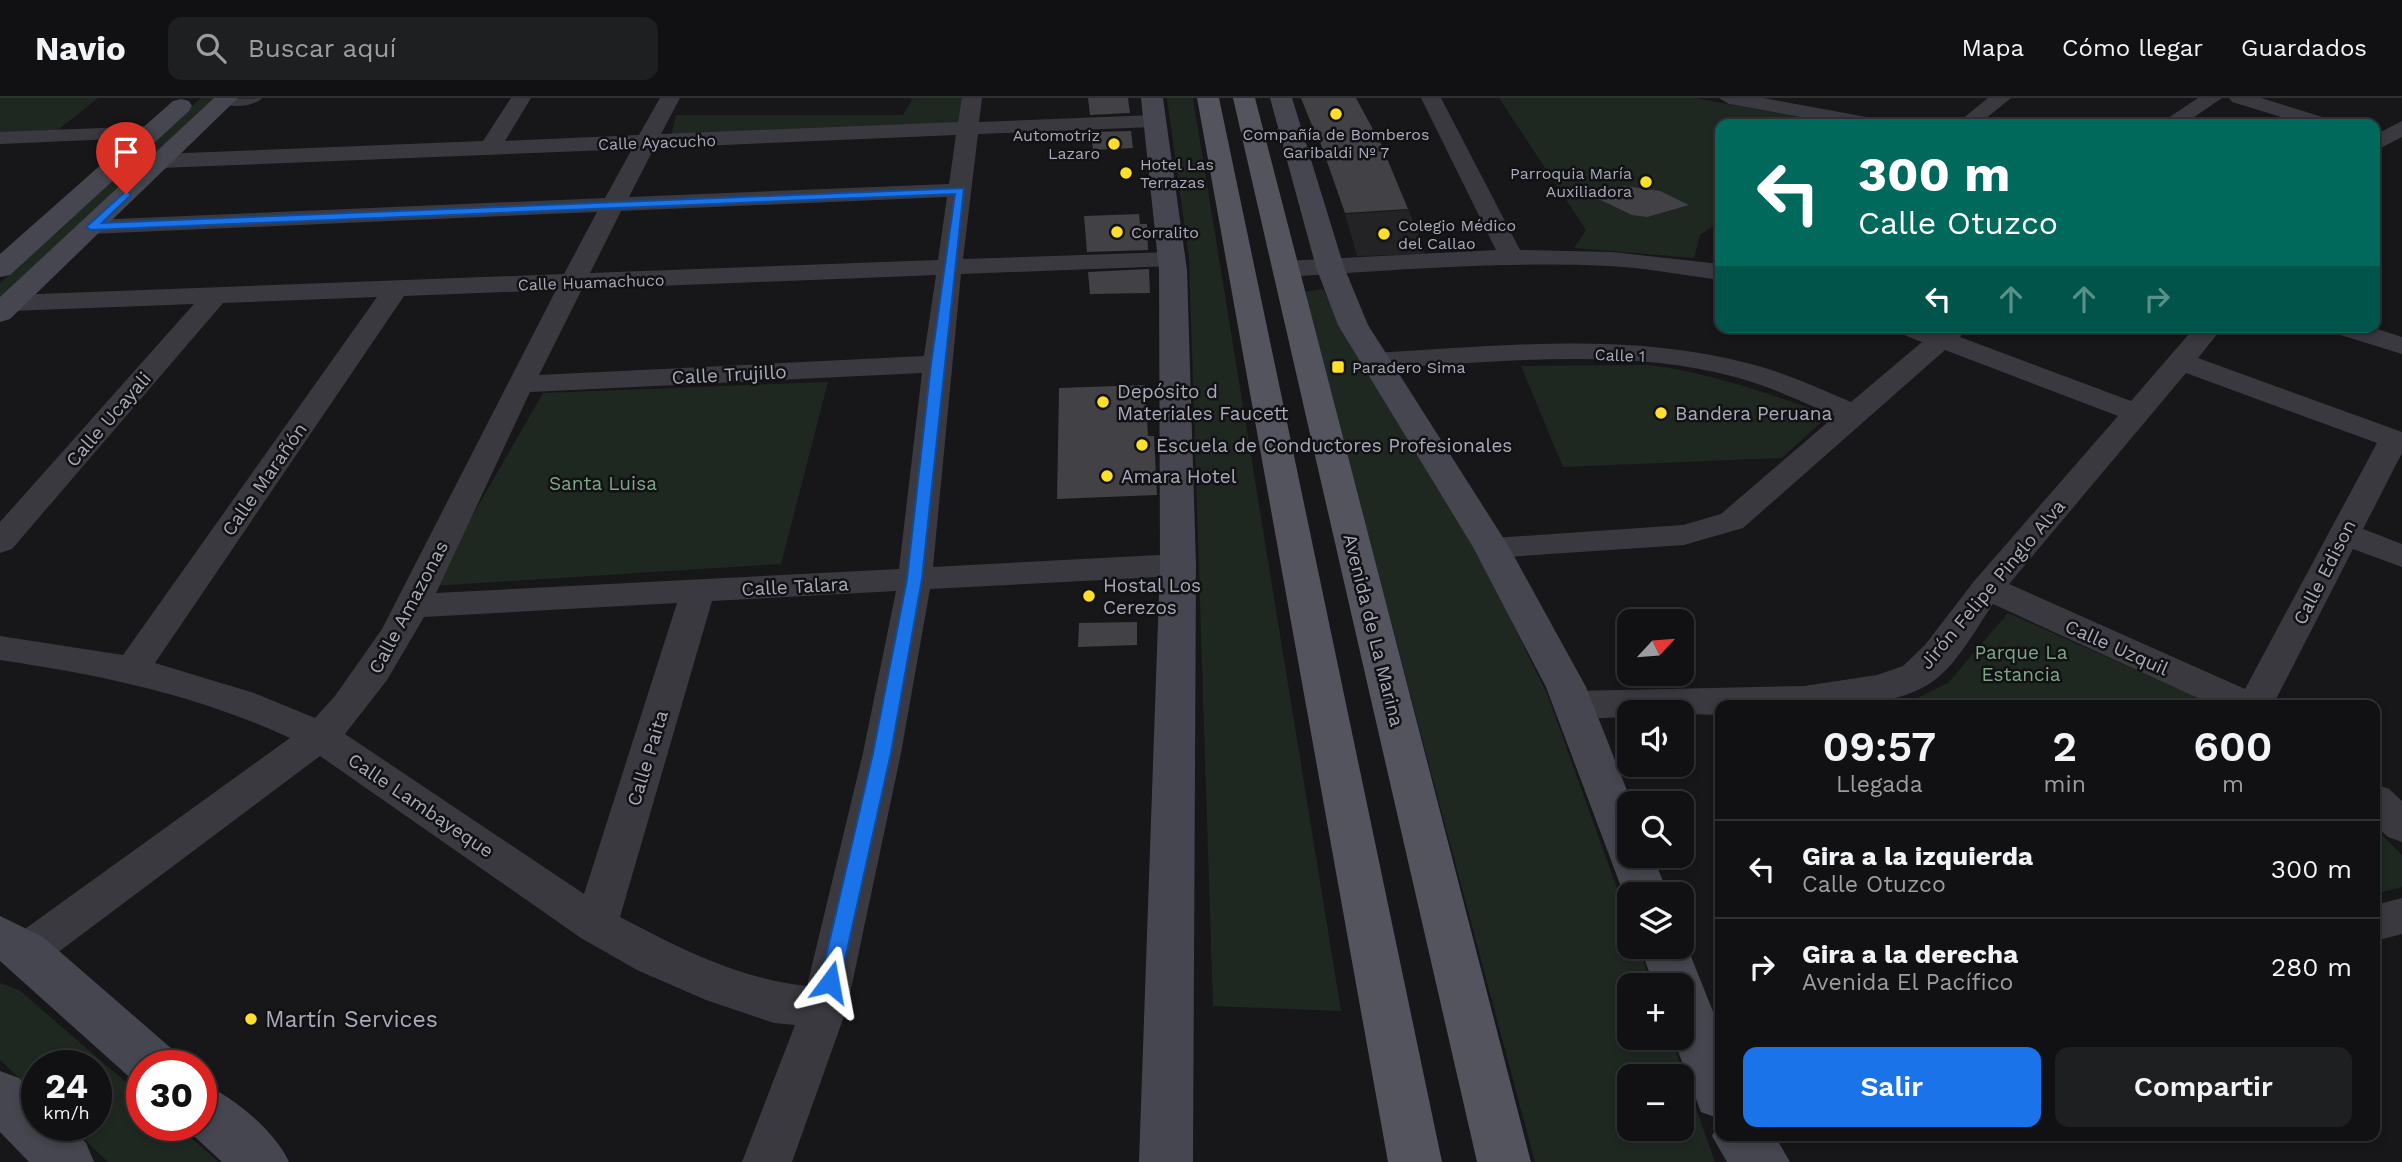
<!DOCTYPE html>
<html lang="es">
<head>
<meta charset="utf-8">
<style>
  :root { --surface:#111113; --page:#1e1f21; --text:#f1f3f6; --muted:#9c9da0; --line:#303133; --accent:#1a73e8 }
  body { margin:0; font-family:"Work Sans",sans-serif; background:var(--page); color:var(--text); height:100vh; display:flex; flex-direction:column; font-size:26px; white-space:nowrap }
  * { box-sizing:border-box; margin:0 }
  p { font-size:23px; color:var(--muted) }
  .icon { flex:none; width:38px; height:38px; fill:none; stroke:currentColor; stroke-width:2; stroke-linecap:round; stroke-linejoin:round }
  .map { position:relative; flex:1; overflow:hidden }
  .drawer { position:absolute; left:1715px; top:602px; width:665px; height:441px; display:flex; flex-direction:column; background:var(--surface); border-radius:14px; box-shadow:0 4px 10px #0003,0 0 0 2px var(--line) }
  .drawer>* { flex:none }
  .hud { position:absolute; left:1715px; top:21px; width:665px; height:214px; border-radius:14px; box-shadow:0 4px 10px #0003,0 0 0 2px var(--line); background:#00695c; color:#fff; overflow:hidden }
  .needle { width:46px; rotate:64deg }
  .fabs { position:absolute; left:1617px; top:511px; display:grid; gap:14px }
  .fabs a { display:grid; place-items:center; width:77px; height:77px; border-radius:14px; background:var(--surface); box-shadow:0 4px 10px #0003,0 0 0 2px var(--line); font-size:35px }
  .speed { position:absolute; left:21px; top:952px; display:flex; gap:14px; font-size:35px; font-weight:700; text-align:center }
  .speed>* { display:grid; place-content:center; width:91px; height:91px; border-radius:50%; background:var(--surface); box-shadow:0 4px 10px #0003,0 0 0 2px var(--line); line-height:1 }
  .speed small { font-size:18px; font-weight:400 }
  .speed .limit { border:10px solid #d22; background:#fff; color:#111 }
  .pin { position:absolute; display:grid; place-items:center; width:60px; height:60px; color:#fff; margin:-72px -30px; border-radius:50% 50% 50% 0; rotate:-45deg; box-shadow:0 0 7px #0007 }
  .pin .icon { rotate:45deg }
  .me { position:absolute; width:77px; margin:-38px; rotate:13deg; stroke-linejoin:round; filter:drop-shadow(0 0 5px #0008) }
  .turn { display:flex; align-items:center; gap:24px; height:147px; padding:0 28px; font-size:32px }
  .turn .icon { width:91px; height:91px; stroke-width:2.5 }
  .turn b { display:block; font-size:49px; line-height:60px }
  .lanes { display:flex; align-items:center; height:66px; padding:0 28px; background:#0003; justify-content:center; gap:35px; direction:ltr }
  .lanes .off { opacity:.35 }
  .eta { display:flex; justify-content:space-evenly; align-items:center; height:119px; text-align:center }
  .eta b { font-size:42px; font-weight:600; line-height:49px }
  .action { display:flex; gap:14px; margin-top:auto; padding:14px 28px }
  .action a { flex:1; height:80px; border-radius:14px; background:var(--accent); color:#fff; font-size:28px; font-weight:600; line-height:80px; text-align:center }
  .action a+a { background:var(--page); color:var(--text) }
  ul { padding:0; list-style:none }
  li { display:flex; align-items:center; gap:21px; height:98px; padding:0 28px; border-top:2px solid var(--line) }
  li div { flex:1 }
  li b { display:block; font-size:26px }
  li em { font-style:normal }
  header { display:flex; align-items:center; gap:42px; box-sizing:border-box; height:98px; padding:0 35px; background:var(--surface); border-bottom:2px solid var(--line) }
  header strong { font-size:33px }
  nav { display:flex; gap:38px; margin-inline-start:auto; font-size:24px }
  .search { width:490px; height:63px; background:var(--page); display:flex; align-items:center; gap:18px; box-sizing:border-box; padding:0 24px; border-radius:14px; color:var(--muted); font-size:26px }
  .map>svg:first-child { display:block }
  .built { fill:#232326 }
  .green { fill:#1e2821; fill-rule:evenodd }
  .building { fill:#414146 }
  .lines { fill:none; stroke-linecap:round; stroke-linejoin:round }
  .street { fill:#3a3940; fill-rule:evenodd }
  .secondary { fill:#45464f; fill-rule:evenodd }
  .primary { fill:#53545e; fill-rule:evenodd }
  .route { fill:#1a73e8; stroke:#114b97; stroke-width:2 }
  .poi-dot { fill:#fedf2a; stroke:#121214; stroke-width:2.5 }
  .labels { text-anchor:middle; stroke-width:5; stroke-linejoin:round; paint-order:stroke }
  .far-poi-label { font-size:16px; fill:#a8aaba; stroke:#121214; text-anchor:start }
  .far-street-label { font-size:16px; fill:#a8aaba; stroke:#121214 }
  .street-label { font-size:19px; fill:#a8aaba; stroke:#121214 }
  .poi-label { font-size:19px; fill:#a8aaba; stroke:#121214; text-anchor:start }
  .park-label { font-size:19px; fill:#7ea688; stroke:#121214 }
  .near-poi-label { font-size:23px; fill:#a8aaba; stroke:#121214; text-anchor:start }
</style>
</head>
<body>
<header>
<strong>Navio</strong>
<div class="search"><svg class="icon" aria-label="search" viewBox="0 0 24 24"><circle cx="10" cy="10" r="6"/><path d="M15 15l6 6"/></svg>Buscar aquí</div>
<nav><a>Mapa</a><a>Cómo llegar</a><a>Guardados</a></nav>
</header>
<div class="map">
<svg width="2402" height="1064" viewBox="0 0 2402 1064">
  <rect width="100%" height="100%" fill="#171719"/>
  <path class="built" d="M1409,112L1425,156L1357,158L1345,116Z"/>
  <path class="green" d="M0,0H98L58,32L0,35Z
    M201,0H223L0,211V185Z
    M913,0H965L957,26L671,38L676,17H903Z
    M1167,0H1193L1341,913L1213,908L1189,160Z
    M1499,0H1695L1836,26H1720V123L1700,137L1694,160L1574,150L1586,132Z
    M1323,191L1477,452L1548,598L1629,824V849H1638L1652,887H1629V940H1671L1715,1064H1535L1303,194ZM1629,978H1682V1031H1629Z
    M1649,267C1712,275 1769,296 1829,317L1782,360L1563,369L1521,268Z
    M828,284L781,466L432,488L543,295Z
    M2008,515L2214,607H1903L1948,585Z
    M2375,730L2402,757V789L2375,796Z
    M0,885L19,892L142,998V1027H176L219,1064H108L69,1027H96V968H37V997L0,962Z"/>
  <path class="building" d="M1088,0H1128L1130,15L1090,17Z
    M1301,0H1356L1381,46L1408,111L1345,115L1317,35H1315Z
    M1131,33L1133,50L1093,52L1091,34Z
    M1625,88L1660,93L1689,107L1647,119L1632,117L1586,95Z
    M1139,116L1140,126H1147L1148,152L1087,154L1084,118Z
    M1149,171L1150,195L1090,196L1088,174Z
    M1145,287L1148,338H1154L1157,397L1057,401L1059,290Z
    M1137,524V547L1078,549L1079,525Z"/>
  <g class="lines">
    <path class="street" d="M262,0C253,10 225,11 216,1Z
      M511,0H531L505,43L639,37L660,0H680L661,36L958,24L962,0H982L979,24L1154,17L1165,23L1154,29L978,36L963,161L1171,154L1180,156L1183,161L1180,166L1171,168L961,176L933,469L1178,456L1190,459L1195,467L1190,475L1178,478L930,491L901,655L847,910L792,1064H742L795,927L774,925L706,902L637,872L581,840L320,658L41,867L26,873L11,867L4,854L11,841L290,640C197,597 101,577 0,562V538L123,557L377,199L223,205L12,451L0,455V424L194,206L11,213L2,211L0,202L11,197L564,176L597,114L91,136L83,134L79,129L83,124L91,122L605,100L632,51L160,70L149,63L160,56L483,43ZM956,37L949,86L629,99L654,50ZM947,99L938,162L590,175L621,113ZM936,177L924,258L539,277L582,191ZM556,192L382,531L335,598L315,620L254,595L155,565L404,198ZM922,275L899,471L436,495L530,294ZM896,493L863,655L807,888C739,881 679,850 620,819L712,503ZM677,505L584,796L345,636L387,582L424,519Z
      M1421,0H1441L1520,152L1612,154L1720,166V182C1683,177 1647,170 1609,168C1501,163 1393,172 1285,179L1276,176L1272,171L1276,166L1285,163L1496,152Z
      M1719,0H1763L1872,20L1883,26H1839L1729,6Z
      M1988,0H2011L1979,26H1956Z
      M2198,0H2222L2184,26H2159Z
      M2229,0H2261L2332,22L2336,26H2304L2232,4Z
      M2402,23V39L2375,53V37Z
      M152,28L163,34L160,39L0,46V34Z
      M1895,229H1968L1960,239L2131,303L2195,229H2223L2198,260L2402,334V355L2363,431L2402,446V469L2353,451L2273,607H2213L1993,506C1975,532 1956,569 1929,586C1875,619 1781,607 1720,607V617L1629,614V619L1575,621L1562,617L1556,607L1562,597L1575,593L1804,588L1877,577L1903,568L1925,547L1975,482L2118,318L1945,252L1743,430L1684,447L1491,460L1479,457L1475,449L1479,441L1683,427L1721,416L1835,318C1802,304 1770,288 1735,279C1623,248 1489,265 1373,271L1363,269L1359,263L1363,257L1373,255C1498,248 1629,233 1751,266C1786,275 1818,290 1851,304L1922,244L1899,235ZM2186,275L2377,345L2245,591L2009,486Z
      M2330,229H2371L2402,239V256L2334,235Z
      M2375,686L2389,691L2402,703V744L2388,739L2375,727Z
      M2402,800V836L2375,843V807Z"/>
    <path class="secondary" d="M214,0H238L10,221L0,224V199Z
      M1141,0H1163L1187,172L1196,467L1193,1064H1139L1160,467L1159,172Z
      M1270,0H1292L1344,169L1368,227L1509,449L1586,589L1632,705H1629V758H1653L1668,796H1629V810L1546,589L1473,449L1338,227L1316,169Z
      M181,1L189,3L192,8L189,13L10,177L0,179V156L173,3Z
      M0,818L43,839L172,951L180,968H142V987L136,985L0,863Z
      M1682,836L1720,931V1038H1775L1790,1064H1727L1712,1038L1720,1021L1701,1014L1673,940H1682V887H1654L1640,849H1682Z
      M0,973L19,980L37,998V1027H68L86,1045L94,1064H29L0,1034Z
      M201,985C232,997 276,1034 289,1064H222L182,1027H201Z"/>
    <path class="primary" d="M1197,0H1219L1442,1064H1388Z
      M1233,0H1255L1531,1064H1477Z"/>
  </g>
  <path class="route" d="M964,90L922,481L891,655L840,884L837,891L830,893L823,891L820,884L873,655L907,481L931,266L955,96L91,132L86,129L126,93L131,96L130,98L102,125Z"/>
  <g class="poi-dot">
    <circle cx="1336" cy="16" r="7"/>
    <circle cx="1114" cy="46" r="7"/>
    <circle cx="1126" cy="75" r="7"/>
    <circle cx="1646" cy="84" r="7"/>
    <circle cx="1117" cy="134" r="7"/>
    <circle cx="1384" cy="136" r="7"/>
    <rect x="1331" y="262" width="14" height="14" rx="3.5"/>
    <circle cx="1103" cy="304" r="7"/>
    <circle cx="1661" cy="315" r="7"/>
    <circle cx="1142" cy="347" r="7"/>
    <circle cx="1107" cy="378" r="7"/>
    <circle cx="1089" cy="498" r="7"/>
    <circle cx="251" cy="921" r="7"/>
  </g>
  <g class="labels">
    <g class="far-poi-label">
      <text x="1336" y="42" text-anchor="middle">Compañía de Bomberos<tspan x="1336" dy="18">Garibaldi Nº 7</tspan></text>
      <text x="1100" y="43" text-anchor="end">Automotriz<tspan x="1100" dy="18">Lazaro</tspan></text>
      <text x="1140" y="72">Hotel Las<tspan x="1140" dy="18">Terrazas</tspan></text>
      <text x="1632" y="81" text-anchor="end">Parroquia María<tspan x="1632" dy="18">Auxiliadora</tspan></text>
      <text x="1398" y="133">Colegio Médico<tspan x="1398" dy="18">del Callao</tspan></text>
      <text x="1131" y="140">Corralito</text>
      <text x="1352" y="275">Paradero Sima</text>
    </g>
    <g class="far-street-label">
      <text transform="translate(657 44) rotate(-2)" y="6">Calle Ayacucho</text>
      <text transform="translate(591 184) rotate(-2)" y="6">Calle Huamachuco</text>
      <text transform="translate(1620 257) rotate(2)" y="6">Calle 1</text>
    </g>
    <g class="street-label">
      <text transform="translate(729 276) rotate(-3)" y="7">Calle Trujillo</text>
      <text transform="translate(108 321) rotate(-49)" y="7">Calle Ucayali</text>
      <text transform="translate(264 381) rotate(-55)" y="7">Calle Marañón</text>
      <text transform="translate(2324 474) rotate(-63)" y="7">Calle Edison</text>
      <text transform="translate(1992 486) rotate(-50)" y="7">Jirón Felipe Pinglo Alva</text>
      <text transform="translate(795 488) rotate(-3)" y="7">Calle Talara</text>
      <text transform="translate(408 509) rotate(-62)" y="7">Calle Amazonas</text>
      <text transform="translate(1374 532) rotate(76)" y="7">Avenida de La Marina</text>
      <text transform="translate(2117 549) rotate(24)" y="7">Calle Uzquil</text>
      <text transform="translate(647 660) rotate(-73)" y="7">Calle Paita</text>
      <text transform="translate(421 707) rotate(34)" y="7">Calle Lambayeque</text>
    </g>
    <g class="poi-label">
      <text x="1117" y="300">Depósito d<tspan x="1117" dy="22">Materiales Faucett</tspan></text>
      <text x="1675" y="322">Bandera Peruana</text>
      <text x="1156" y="354">Escuela de Conductores Profesionales</text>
      <text x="1121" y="385">Amara Hotel</text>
      <text x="1103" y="494">Hostal Los<tspan x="1103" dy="22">Cerezos</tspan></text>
    </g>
    <g class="park-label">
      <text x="603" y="392">Santa Luisa</text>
      <text x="2021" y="561">Parque La<tspan x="2021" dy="22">Estancia</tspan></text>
    </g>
    <g class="near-poi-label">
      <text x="265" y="929">Martín Services</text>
    </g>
  </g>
</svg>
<div class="fabs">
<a><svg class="needle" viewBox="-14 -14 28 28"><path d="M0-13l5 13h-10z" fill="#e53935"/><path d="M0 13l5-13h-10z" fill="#9c9da0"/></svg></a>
<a><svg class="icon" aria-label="sound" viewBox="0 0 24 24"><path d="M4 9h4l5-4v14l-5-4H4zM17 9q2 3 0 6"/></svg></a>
<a><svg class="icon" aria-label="search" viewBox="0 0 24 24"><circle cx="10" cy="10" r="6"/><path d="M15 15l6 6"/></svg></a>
<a><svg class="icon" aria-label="layers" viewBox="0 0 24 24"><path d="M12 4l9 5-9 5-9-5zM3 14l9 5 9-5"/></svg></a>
<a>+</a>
<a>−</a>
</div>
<div class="speed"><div>24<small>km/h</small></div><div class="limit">30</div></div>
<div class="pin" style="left:126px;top:96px;background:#d93025"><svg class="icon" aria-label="arrive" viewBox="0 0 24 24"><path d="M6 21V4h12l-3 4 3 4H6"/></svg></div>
<svg class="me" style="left:830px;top:884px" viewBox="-20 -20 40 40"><path d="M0-17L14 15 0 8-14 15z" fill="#1a73e8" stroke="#fff" stroke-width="4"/></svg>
<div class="hud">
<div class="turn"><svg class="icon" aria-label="left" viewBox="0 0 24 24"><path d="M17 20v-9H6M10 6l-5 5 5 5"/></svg><div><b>300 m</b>Calle Otuzco</div></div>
<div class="lanes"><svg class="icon" aria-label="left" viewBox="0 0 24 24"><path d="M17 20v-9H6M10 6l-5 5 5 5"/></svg><svg class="icon off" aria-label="ahead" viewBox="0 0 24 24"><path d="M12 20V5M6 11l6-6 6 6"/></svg><svg class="icon off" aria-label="ahead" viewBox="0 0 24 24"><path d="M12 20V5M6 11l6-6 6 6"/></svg><svg class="icon off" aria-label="right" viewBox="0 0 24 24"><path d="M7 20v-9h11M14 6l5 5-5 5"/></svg></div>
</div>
<section class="drawer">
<div class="eta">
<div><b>09:57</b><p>Llegada</p></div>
<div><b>2</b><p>min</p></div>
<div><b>600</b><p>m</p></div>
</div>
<ul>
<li><svg class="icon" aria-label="left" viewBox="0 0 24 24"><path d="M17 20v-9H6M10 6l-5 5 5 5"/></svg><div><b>Gira a la izquierda</b><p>Calle Otuzco</p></div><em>300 m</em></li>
<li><svg class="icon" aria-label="right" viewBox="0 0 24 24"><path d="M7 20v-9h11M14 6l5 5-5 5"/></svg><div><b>Gira a la derecha</b><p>Avenida El Pacífico</p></div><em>280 m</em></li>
</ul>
<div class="action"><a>Salir</a><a>Compartir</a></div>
</section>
</div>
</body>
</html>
